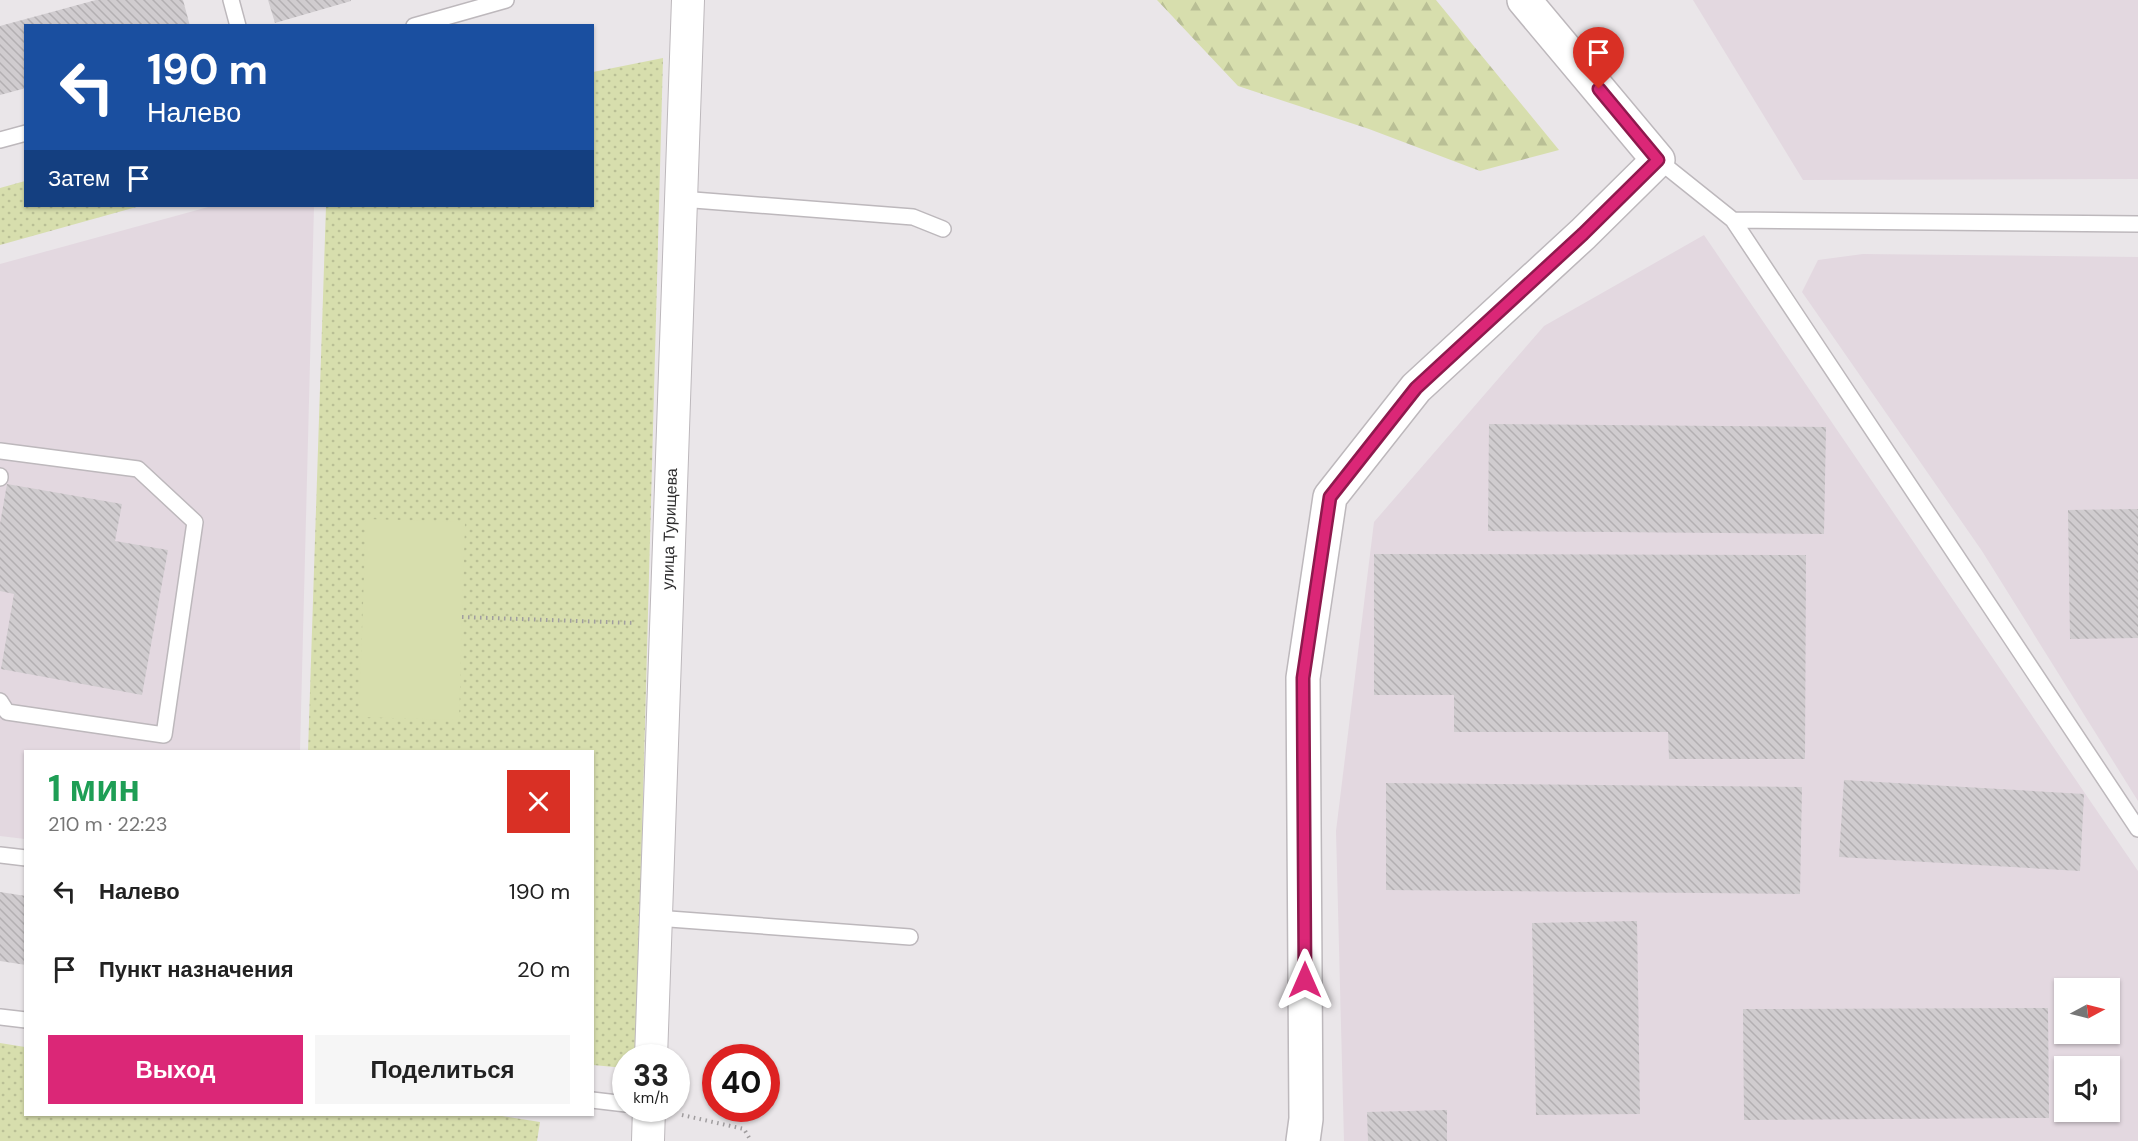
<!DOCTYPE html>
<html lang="ru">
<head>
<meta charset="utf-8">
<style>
  :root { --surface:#fff; --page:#f6f6f6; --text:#222; --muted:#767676; --accent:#db2777 }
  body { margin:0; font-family:"DM Sans",sans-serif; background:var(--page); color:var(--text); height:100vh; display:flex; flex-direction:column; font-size:22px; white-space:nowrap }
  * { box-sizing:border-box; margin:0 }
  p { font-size:20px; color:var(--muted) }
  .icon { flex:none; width:33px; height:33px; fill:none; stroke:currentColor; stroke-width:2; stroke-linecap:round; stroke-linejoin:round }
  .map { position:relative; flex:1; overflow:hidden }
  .details { position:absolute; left:24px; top:750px; width:570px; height:366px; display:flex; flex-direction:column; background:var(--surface); border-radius:0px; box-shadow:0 2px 4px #0004 }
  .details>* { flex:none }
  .guide { position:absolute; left:24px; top:24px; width:570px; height:183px; border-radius:0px; box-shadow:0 2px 4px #0004; background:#1a4fa0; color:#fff; overflow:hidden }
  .needle { width:39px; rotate:83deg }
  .tools { position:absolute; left:2054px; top:978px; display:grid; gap:12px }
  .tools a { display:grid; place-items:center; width:66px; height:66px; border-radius:0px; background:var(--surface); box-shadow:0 2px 4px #0004; font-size:30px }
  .speed { position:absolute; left:612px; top:1044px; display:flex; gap:12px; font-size:30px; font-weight:700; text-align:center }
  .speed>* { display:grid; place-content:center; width:78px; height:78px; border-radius:50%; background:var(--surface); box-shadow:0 2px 4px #0004; line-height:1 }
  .speed small { font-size:15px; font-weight:400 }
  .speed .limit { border:9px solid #d22; background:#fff; color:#111 }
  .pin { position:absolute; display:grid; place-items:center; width:51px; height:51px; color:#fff; margin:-62px -26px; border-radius:50% 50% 50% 0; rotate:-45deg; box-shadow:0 0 6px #0007 }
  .pin .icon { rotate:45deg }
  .me { position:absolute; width:66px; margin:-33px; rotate:0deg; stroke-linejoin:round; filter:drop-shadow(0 0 4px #0008) }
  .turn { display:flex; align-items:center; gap:21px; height:126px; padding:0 24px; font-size:27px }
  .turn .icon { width:78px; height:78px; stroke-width:2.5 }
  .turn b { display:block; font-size:42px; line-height:51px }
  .then { display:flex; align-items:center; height:57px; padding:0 24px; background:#0003; gap:12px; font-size:22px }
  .round { display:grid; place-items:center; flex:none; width:63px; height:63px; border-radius:0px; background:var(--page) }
  .overview { display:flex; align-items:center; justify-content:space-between; height:102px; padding:0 24px }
  h1 { font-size:36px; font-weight:700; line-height:45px; color:#1e9e55 }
  .cta { display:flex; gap:12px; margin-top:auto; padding:12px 24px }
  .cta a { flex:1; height:69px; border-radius:0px; background:var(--accent); color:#fff; font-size:24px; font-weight:700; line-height:69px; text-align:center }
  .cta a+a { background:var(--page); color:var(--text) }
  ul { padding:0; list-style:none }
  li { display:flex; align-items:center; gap:18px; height:78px; padding:0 24px }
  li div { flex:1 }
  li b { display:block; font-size:22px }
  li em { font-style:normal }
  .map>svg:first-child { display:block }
  .built { fill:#e3d8e0; fill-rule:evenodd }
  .grass { fill:url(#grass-dots) }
  .forest { fill:url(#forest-firs) }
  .park { fill:#d7dead }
  .building { fill:url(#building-back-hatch) }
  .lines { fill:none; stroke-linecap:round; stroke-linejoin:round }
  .service-casing { stroke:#bdb8bc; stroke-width:18 }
  .minor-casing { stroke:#bdb8bc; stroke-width:34 }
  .tertiary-casing { stroke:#bdb8bc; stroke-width:36 }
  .path { stroke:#a09d9f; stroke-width:4; stroke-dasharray:1.5 4.5; stroke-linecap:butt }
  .service { stroke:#fff; stroke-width:15 }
  .minor { stroke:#fff; stroke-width:32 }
  .tertiary { stroke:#fff; stroke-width:33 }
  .route-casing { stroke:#8e194d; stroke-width:15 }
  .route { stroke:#db2777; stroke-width:10 }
  .labels { text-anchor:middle; stroke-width:6; stroke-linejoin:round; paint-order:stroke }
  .street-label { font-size:16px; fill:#2d2c2d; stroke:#fff }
</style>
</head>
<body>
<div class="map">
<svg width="2138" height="1141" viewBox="0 0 2138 1141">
  <defs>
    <pattern id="grass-dots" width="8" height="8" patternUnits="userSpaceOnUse" patternTransform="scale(1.5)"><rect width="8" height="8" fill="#d7dead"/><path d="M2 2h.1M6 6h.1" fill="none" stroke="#b9bf95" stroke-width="1.8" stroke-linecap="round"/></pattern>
    <pattern id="forest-firs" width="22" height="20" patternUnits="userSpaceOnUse" patternTransform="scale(1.5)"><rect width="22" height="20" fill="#d7dead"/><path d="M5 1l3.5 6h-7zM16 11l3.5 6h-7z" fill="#b9bf95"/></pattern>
    <pattern id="building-back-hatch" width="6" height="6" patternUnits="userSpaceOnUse" patternTransform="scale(1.5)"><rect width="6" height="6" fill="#d0cccf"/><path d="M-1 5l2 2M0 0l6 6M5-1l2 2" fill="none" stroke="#b3afb2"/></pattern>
  </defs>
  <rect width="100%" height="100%" fill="#eae6e9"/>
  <path class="built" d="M1693,0H2138V179L1803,180Z
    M212,206H314L300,751L26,752L25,839L0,836V264Z
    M1704,235L2138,871V1141H1344L1336,831L1374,522L1544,326ZM2064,988H2109V1034H2064ZM2064,1066H2109V1112H2064Z
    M1863,254L2138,257V801L1982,551L1802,292L1818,260Z"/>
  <path class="grass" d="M663,58L636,1057L626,1058L625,1068L593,1065L592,752H308L326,206H592L593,72Z
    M25,181L26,206H140L0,245V188Z
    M0,1043L25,1047L26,1114H489L540,1122L537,1141H0Z"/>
  <path class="forest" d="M1157,0H1436L1559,150L1480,171L1369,129L1238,86Z"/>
  <path class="park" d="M366,519L465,522L459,720L359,717Z"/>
  <path class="building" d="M96,0H183L190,26H26V88L0,95V26Z
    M268,0H351V1L275,23Z
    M1489,424L1826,427L1824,534L1488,531Z
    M7,484L122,504L115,541L168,550L142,695L1,669L14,594L0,591V524Z
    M2138,509V638L2070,639L2068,510Z
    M1374,554L1806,555L1805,759H1669L1668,732H1454V695H1374Z
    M1844,780L2084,794L2080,871L1839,857Z
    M1386,783L1802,787L1800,894L1386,890Z
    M0,892L26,896V965L0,961Z
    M1637,921L1640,1114L1536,1115L1532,923Z
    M2048,1008L2049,1118L1744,1120L1743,1009Z
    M1447,1110V1141H1368L1367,1112Z"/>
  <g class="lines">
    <g class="service-casing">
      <path id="service" d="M231,0L238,26
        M414,26L506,0
        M0,140L26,133
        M1658,160L1733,220L2138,829
        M681,199L913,217L943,229
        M1733,220L2138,224
        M0,451L138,469L195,522L164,735L7,712L0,701
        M0,476V478
        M0,855L26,858
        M656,918L910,937
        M0,1017L26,1020
        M592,1100L626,1104"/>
    </g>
    <g class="minor-casing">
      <path id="minor" d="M651,1058L688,0
        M648,1141L649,1108"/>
    </g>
    <g class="tertiary-casing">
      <path id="tertiary" d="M1303,1141L1306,1119L1303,678L1330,497L1416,388L1583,234L1658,160L1524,0"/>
    </g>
    <path class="path" d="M462,617L635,623
      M682,1115L744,1129L751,1141"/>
    <use href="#service" class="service"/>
    <use href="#minor" class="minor"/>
    <use href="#tertiary" class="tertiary"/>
  </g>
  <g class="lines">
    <g class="route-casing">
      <path id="route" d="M1305,980L1303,678L1330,497L1416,388L1583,234L1658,160L1599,89"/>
    </g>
    <use href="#route" class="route"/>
  </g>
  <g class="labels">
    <g class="street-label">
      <text transform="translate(669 529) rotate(-88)" y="6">улица Турищева</text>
    </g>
  </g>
</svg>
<div class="tools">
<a><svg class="needle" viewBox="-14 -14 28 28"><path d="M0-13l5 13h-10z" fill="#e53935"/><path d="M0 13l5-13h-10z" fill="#767676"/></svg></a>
<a><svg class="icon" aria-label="sound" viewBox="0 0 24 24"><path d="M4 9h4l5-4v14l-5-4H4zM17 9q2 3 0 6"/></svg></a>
</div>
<div class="speed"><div>33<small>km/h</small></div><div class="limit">40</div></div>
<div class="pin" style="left:1599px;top:89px;background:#d93025"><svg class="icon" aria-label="arrive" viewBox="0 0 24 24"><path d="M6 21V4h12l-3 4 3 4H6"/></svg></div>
<svg class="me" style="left:1305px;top:980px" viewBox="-20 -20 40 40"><path d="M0-17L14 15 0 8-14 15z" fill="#db2777" stroke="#fff" stroke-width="4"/></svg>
<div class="guide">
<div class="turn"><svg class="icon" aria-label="left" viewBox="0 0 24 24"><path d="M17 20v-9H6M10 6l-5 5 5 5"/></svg><div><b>190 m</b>Налево</div></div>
<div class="then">Затем<svg class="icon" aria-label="arrive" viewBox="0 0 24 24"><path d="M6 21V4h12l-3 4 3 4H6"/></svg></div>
</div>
<section class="details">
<div class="overview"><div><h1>1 мин</h1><p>210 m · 22:23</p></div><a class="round" style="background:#d93025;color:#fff"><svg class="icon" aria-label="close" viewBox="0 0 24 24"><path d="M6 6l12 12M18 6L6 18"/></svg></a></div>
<ul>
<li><svg class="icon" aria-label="left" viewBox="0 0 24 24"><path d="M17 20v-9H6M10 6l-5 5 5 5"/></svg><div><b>Налево</b></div><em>190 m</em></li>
<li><svg class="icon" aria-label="arrive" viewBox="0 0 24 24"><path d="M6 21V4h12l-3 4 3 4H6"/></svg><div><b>Пункт назначения</b></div><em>20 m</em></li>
</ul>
<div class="cta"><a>Выход</a><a>Поделиться</a></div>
</section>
</div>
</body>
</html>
